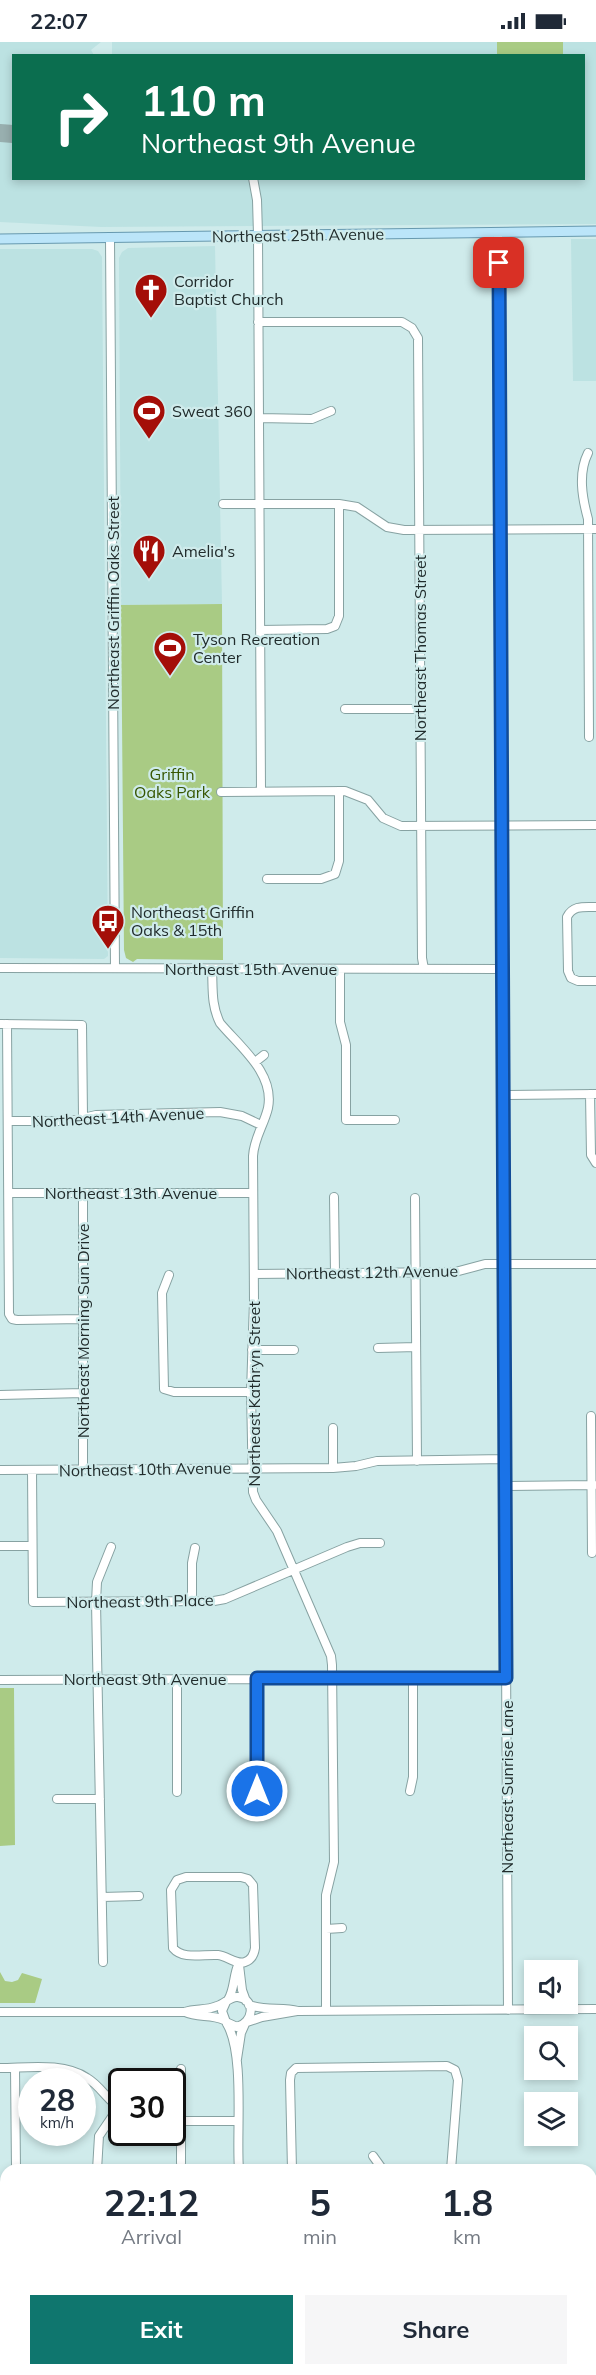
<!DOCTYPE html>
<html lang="en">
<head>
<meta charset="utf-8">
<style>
  :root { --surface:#fff; --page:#f6f6f7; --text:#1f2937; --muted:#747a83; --accent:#0f766e }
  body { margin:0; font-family:Mulish,sans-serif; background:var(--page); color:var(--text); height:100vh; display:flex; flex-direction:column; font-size:22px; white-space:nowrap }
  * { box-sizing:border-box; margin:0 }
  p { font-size:20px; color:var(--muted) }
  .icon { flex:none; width:33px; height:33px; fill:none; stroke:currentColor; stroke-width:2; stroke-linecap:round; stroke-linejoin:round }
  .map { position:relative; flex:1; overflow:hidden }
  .details { position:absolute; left:0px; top:2122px; width:597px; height:212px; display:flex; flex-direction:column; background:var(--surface); border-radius:18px 18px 0 0; box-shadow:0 3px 9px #0003 }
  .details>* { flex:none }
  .guide { position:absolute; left:12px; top:12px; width:573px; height:126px; border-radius:0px; box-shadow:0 3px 9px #0003; background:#0b6e4f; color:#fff; overflow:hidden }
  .buttons { position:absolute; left:524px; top:1918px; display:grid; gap:12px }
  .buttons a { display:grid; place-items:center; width:54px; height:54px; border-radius:0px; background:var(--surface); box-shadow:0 3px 9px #0003; font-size:30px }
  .speed { position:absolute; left:18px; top:2026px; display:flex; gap:12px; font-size:30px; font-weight:700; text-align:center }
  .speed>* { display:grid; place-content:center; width:78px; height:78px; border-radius:50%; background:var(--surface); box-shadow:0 3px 9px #0003; line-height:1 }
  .speed small { font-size:15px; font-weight:400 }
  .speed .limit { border:3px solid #111; border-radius:9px; background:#fff; color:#111 }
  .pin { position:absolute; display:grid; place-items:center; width:51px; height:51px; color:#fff; margin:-26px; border-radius:12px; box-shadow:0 3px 9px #0006 }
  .me { position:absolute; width:66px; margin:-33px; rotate:0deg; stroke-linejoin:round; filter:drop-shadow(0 0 4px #0008) }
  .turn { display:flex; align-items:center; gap:21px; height:126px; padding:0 30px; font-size:27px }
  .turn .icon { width:78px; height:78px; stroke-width:2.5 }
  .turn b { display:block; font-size:42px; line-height:51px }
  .eta { display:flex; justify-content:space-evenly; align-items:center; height:102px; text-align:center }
  .eta b { font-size:36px; font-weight:700; line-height:42px }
  .cta { display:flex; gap:12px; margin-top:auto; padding:12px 30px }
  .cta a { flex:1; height:69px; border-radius:0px; background:var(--accent); color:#fff; font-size:24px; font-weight:700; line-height:69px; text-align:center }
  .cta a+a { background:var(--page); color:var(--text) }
  .status { display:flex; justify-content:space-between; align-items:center; height:42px; padding:0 30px; background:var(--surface); direction:ltr }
  .status svg { height:16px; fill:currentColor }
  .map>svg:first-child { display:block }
  .built { fill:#bce2e2 }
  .green { fill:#a9cb84 }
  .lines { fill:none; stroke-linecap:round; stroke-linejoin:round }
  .taxiway { stroke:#98afaf; stroke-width:18 }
  .minor-casing { stroke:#87a2a2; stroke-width:10 }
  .major-casing { stroke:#6799af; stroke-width:11 }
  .minor { stroke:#fff; stroke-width:8 }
  .major { stroke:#bbe5f9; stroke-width:9 }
  .route-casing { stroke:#114b97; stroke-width:15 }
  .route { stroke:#1a73e8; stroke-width:10 }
  .labels { text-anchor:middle; stroke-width:4.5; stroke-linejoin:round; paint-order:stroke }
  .street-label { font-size:16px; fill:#212c2c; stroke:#cfebeb }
  .poi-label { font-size:16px; fill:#212c2c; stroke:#cfebeb; text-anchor:start }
  .park-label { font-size:16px; fill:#375600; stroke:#cfebeb }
</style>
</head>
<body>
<div class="status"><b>22:07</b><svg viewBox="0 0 49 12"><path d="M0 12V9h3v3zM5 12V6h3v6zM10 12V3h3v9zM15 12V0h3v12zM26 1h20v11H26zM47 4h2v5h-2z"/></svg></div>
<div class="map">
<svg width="596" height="2333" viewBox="0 0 596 2333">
  <rect width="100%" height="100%" fill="#cfebeb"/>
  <path class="built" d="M0,0H101L91,8L94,13L14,14V136H584V14L563,13V0H596V182L101,185L0,180Z
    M112,0H497V14H112Z
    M571,197H596V339H573Z
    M215,204L222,562L121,563L119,216L122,210L128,206Z
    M0,207H92L98,209L102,215L108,914L104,917L0,916Z"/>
  <path class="green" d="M497,0H563V13H497Z
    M222,562L223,918L137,917L133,920L126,916L124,908L121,563Z
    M0,1646H14L15,1803L0,1804Z
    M0,1930L5,1939L12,1940L18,1938L22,1931L42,1937L35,1961H0Z"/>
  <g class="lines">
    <path class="taxiway" d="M0,91L13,92"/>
    <g class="minor-casing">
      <path id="minor" d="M253,136L257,158L258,193L261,749
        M498,191L508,1968
        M110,196L115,926
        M258,280H402L412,286L418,296L422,916L424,927
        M259,376L312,377L331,369
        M588,411C578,431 582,455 588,477L589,695
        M223,462H339L357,465L387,485L404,488L596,487
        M260,588L327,587L335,584L339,574V462
        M345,667H421
        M221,750L345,749L368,758L383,776L401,784L596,783
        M267,837H321L335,832L339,819V749
        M596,865C584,865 573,863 567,875L568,929L571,936L578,939H596
        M0,926L502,927
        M212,927C213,946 211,963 220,981C239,1004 275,1031 268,1066C264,1083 254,1096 253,1114L254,1259L251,1350L253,1450L256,1458L277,1489L331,1614L332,1623L334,1820L326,1853V1969
        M340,927V980L346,1003V1078H395
        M0,982L82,983L83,1075
        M7,982L9,1272L12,1277L17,1278L83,1277
        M255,1020L264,1013
        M590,1052L591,1113L596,1121
        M504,1053L596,1052
        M8,1079H70L96,1073L220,1070L242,1074L261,1083
        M9,1151H253
        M83,1151V1428
        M334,1155L335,1230
        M415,1156L417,1419
        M254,1232L455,1230L485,1222H596
        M169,1233L162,1251L164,1347L174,1350H251
        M378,1306L416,1305
        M252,1308H294
        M0,1353L83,1351
        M591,1374L592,1511
        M333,1386V1426
        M0,1428L333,1426L356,1424L377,1419L505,1417
        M32,1428L33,1560L214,1559L225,1557L347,1505L360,1501H380
        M506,1444L594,1443
        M0,1504H32
        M192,1559V1521L195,1506
        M257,1636V1749
        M177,1637V1750
        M0,1638L506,1636
        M410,1749L413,1735V1635
        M57,1757H100
        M186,1835H241L248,1837L253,1843L255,1906C254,1913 251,1918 245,1920C237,1923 227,1914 218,1913C203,1912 183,1918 173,1906L171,1848L177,1838Z
        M102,1855L139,1854
        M326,1887L342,1886
        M103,1920L96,1560L97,1540L111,1505
        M239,1923L242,1948L246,1959
        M228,1958C235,1947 233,1933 239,1921
        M249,1963C265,1969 282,1965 298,1969L596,1967
        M0,1970H185C195,1966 206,1969 217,1964C225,1962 230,1954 238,1955C257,1958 253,1981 237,1985L226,1980L222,1969L226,1960
        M185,1970C197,1976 211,1972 224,1978
        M247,1980L262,1975L297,1969
        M227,1982C245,2012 236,2091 239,2128
        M237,2017L241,1991L245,1982
        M0,2026C27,2026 63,2020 87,2036C101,2044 108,2060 122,2067
        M15,2026L16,2128
        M181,2027V2121
        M172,2079H237
        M373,2114L383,2128
        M97,2128L99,2094L118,2066
        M292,2128L290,2038L291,2031L296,2026L447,2024L455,2028L458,2038L451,2128
        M591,2254H596
        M0,2313L6,2314
        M57,2328L76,2333
        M109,2328V2333
        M288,2328L290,2333
        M357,2328L359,2333
        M421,2328L425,2333
        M172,2333L192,2328"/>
    </g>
    <g class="major-casing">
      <path id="major" d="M0,197L596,189"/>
    </g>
    <use href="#minor" class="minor"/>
    <use href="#major" class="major"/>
  </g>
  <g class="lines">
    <g class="route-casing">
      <path id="route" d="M257,1749V1636H506L499,221"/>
    </g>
    <use href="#route" class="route"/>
  </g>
  <defs>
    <g id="church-pin" transform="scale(1.725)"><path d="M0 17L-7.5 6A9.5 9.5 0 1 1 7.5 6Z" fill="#a40e08" stroke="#cfebeb"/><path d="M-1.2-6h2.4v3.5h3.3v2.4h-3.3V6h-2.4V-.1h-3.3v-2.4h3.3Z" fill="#fff"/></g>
    <g id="stadium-pin" transform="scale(1.725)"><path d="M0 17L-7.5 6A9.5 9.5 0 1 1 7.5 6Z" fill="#a40e08" stroke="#cfebeb"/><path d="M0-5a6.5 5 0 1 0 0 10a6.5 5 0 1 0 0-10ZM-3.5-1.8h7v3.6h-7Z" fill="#fff"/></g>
    <g id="restaurant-pin" transform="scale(1.725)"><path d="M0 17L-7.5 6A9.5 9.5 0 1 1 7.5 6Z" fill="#a40e08" stroke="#cfebeb"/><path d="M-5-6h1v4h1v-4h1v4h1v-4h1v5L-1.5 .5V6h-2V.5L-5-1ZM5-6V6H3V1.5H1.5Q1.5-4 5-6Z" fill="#fff"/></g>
    <g id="bus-pin" transform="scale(1.725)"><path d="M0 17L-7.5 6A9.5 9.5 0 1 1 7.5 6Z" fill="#a40e08" stroke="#cfebeb"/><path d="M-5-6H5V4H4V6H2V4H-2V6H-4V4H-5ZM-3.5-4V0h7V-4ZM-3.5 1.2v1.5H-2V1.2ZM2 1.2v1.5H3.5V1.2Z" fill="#fff"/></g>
  </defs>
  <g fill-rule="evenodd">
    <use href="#church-pin" x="151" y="248"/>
    <use href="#stadium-pin" x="149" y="369"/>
    <use href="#restaurant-pin" x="149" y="509"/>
    <use href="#stadium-pin" x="170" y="606"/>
    <use href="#bus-pin" x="108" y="879"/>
  </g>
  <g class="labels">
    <g class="street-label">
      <text transform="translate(298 193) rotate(-1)" y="6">Northeast 25th Avenue</text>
      <text transform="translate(113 561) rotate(-90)" y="6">Northeast Griffin Oaks Street</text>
      <text transform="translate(420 606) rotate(-90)" y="6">Northeast Thomas Street</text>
      <text x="251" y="933">Northeast 15th Avenue</text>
      <text transform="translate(118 1075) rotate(-3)" y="6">Northeast 14th Avenue</text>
      <text x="131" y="1157">Northeast 13th Avenue</text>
      <text transform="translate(372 1230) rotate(-1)" y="6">Northeast 12th Avenue</text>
      <text transform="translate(83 1289) rotate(-90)" y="6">Northeast Morning Sun Drive</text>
      <text transform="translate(254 1352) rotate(-90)" y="6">Northeast Kathryn Street</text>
      <text transform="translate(145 1427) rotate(-1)" y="6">Northeast 10th Avenue</text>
      <text transform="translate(140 1559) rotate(-1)" y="6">Northeast 9th Place</text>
      <text x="145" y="1643">Northeast 9th Avenue</text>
      <text transform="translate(507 1745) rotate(-90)" y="6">Northeast Sunrise Lane</text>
    </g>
    <g class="poi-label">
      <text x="174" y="245">Corridor<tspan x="174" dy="18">Baptist Church</tspan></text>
      <text x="172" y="375">Sweat 360</text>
      <text x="172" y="515">Amelia's</text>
      <text x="193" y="603">Tyson Recreation<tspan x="193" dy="18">Center</tspan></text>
      <text x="131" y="876">Northeast Griffin<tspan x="131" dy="18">Oaks &amp; 15th</tspan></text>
    </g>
    <g class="park-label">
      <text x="172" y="738">Griffin<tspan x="172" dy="18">Oaks Park</tspan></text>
    </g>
  </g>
</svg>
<div class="buttons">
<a><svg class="icon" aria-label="sound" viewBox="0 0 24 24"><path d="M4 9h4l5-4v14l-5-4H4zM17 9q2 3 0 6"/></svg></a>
<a><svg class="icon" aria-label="search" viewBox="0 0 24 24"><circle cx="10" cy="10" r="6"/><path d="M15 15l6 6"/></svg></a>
<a><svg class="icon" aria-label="layers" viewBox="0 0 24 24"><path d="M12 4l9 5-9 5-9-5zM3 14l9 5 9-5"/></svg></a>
</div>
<div class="speed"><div>28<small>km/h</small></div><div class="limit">30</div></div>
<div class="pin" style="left:499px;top:221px;background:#d93025"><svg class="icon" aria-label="arrive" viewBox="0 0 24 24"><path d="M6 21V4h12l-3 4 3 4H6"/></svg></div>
<svg class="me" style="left:257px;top:1749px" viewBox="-20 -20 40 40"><circle r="17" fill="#1a73e8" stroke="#fff" stroke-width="3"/><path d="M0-11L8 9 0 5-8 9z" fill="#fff"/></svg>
<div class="guide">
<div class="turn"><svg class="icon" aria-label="right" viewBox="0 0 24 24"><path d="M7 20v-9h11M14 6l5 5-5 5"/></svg><div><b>110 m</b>Northeast 9th Avenue</div></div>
</div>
<section class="details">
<div class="eta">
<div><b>22:12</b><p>Arrival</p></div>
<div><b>5</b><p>min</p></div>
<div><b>1.8</b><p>km</p></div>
</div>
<div class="cta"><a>Exit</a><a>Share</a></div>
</section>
</div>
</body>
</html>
